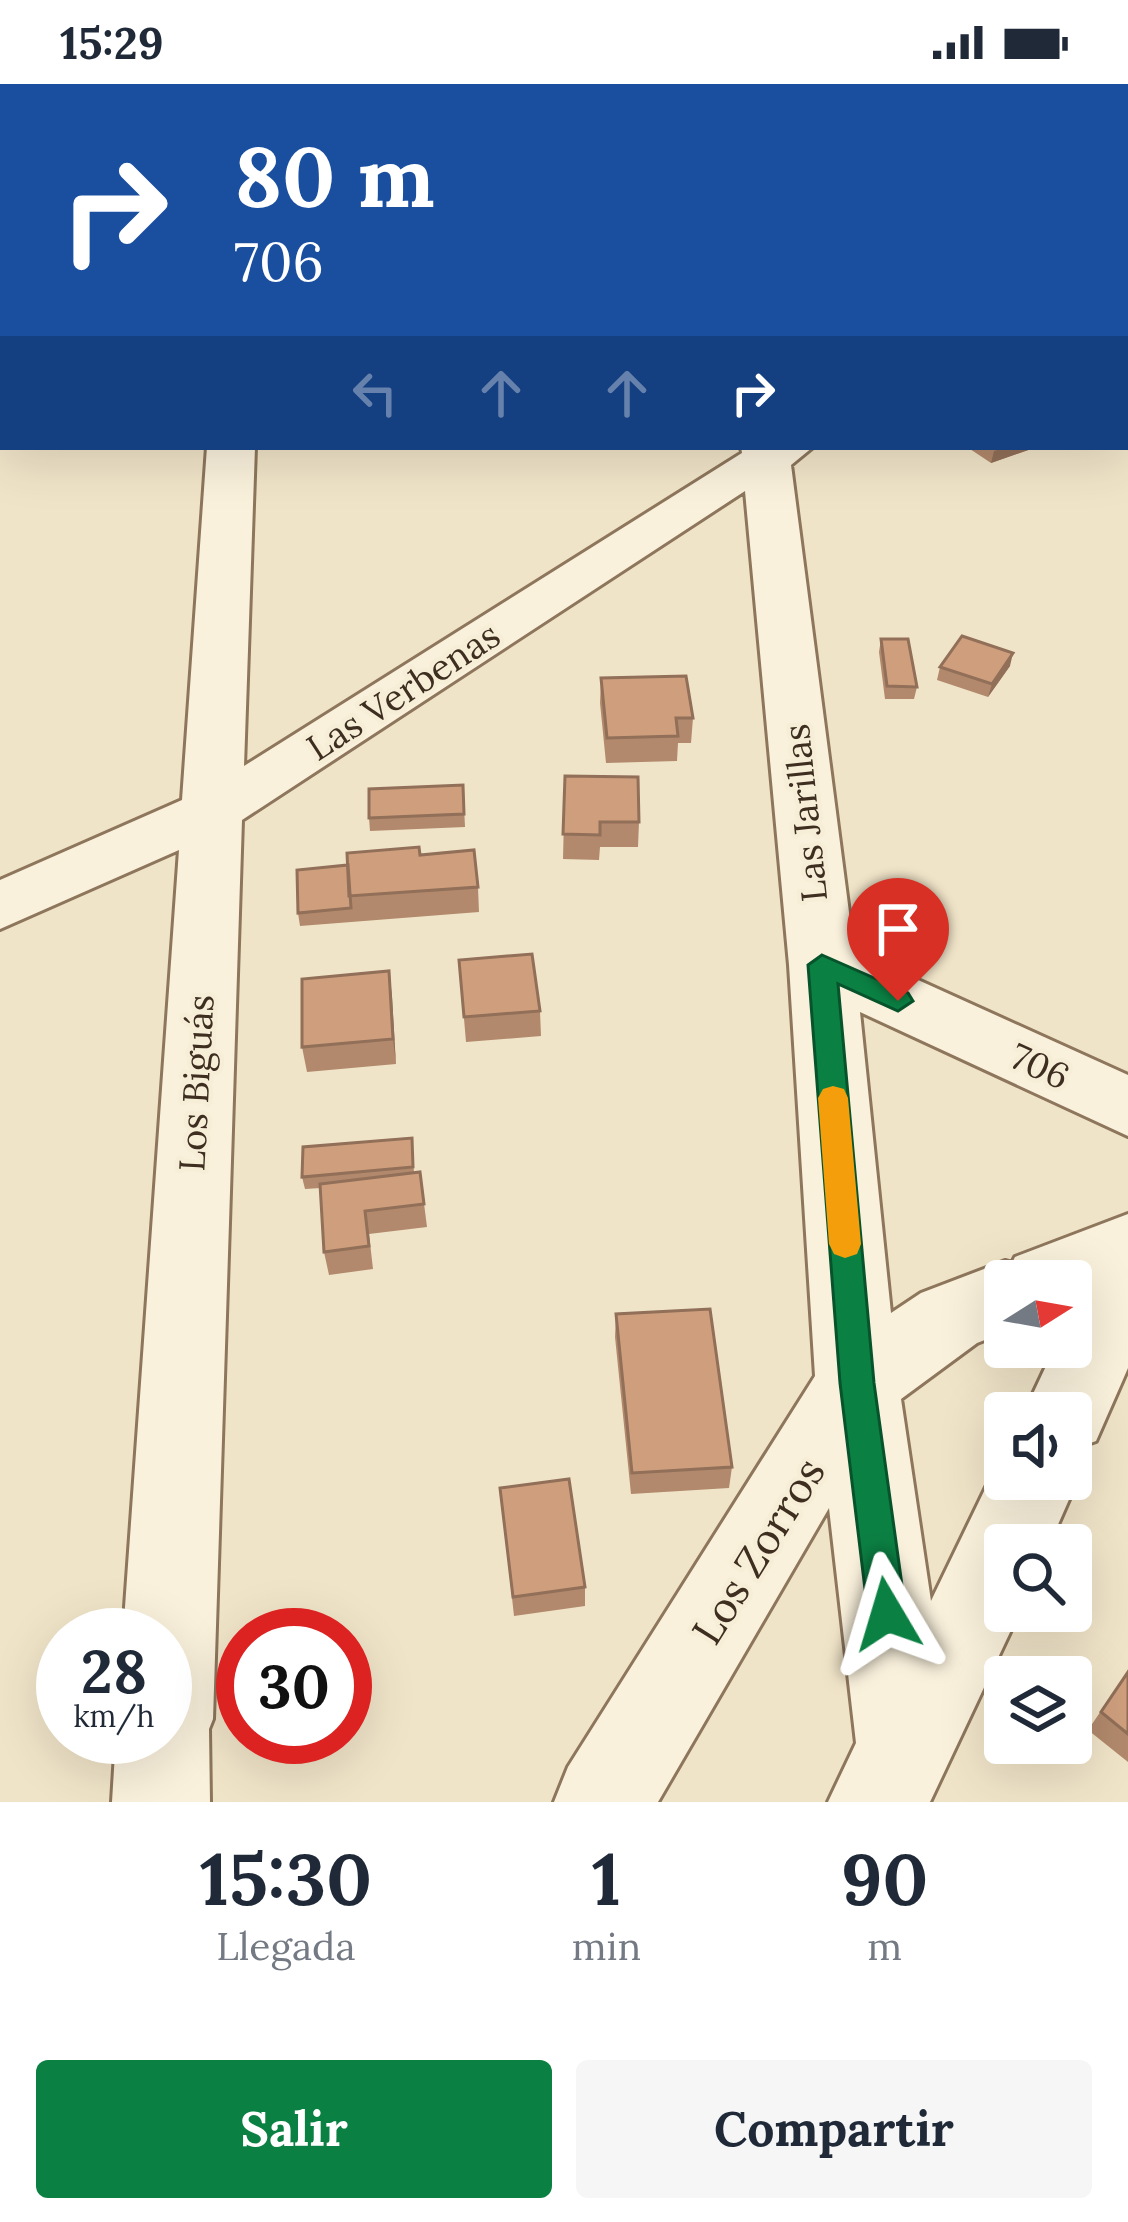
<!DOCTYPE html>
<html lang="es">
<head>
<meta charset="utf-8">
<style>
  :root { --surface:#fff; --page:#f6f6f7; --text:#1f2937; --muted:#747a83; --accent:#0b8043 }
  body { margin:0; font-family:Lora,serif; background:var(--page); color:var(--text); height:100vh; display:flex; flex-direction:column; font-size:45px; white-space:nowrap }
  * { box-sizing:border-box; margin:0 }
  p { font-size:39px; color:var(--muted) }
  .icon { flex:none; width:66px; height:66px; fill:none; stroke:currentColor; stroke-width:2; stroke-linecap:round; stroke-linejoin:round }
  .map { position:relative; height:1718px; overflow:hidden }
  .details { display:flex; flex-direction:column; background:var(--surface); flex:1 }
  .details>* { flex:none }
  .hud { position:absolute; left:0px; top:0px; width:1128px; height:366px; box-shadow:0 12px 48px #0002; background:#1a4fa0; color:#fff; overflow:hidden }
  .needle { width:78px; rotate:79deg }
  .buttons { position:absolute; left:984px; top:1176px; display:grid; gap:24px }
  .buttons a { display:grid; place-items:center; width:108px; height:108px; border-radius:12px; background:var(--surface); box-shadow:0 12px 48px #0002; font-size:60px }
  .speed { position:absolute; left:36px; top:1524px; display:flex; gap:24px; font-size:60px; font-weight:700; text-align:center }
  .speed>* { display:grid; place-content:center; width:156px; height:156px; border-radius:50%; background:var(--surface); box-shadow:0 12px 48px #0002; line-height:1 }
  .speed small { font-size:30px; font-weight:400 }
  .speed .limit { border:18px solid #d22; background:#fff; color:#111 }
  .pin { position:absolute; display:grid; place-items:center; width:102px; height:102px; color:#fff; margin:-123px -51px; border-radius:50% 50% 50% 0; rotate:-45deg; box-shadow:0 0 12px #0007 }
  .pin .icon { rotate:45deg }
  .me { position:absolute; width:132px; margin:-66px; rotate:353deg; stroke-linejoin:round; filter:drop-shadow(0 0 9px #0008) }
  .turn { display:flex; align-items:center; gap:42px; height:252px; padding:0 36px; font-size:54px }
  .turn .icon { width:156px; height:156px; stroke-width:2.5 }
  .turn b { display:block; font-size:84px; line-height:102px }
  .lanes { display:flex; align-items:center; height:114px; padding:0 36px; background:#0003; justify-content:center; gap:60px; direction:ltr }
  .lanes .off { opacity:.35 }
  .eta { display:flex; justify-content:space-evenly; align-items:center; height:204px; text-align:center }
  .eta b { font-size:72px; font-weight:700; line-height:84px }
  .action { display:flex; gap:24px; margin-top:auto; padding:24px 36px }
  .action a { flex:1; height:138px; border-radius:12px; background:var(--accent); color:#fff; font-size:48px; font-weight:700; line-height:138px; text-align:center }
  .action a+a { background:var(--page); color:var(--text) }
  .status { display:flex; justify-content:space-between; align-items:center; height:84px; padding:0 60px; background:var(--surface); direction:ltr }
  .status svg { height:33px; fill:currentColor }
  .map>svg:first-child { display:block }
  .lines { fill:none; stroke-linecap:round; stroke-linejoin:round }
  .street-casing { stroke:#8d765c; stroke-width:6 }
  .street { fill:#faf1dc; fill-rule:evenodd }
  .wall { fill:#b2896c }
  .shaded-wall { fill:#916f58 }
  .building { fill:#cf9f7d; stroke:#916f58; stroke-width:3 }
  .route { fill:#0b8043; stroke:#07532c; stroke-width:3 }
  .slow { fill:#f59e0b }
  .labels { text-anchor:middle; stroke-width:9; stroke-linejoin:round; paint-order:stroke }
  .street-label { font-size:36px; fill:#3d2e20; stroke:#f7eed8 }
  .near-street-label { font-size:42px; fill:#3d2e20; stroke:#f7eed8 }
</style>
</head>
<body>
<div class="status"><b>15:29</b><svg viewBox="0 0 49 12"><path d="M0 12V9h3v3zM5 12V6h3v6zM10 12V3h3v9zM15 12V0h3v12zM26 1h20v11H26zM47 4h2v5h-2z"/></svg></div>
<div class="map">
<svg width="1128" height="1718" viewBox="0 0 1128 1718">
  <rect width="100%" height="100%" fill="#f0e4c8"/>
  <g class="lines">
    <g class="street-casing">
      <path id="street" d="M623,0H661L621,3Z
        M1125,36H1128V57H1125Z
        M1125,245L1128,246V273L1125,272Z
        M3,302V330L0,331V303Z
        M207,363H255L244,682L742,369L741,363H813L791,381L854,867L1128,991V1052L860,928L891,1229L921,1209L1005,1177L1012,1179L1015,1173L1128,1130V1284L1096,1357L1071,1366V1329H1024L1055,1263H1071V1231L1077,1219L1071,1221V1197H1005V1248L977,1259L901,1315L931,1517L1004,1366L1005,1395H1071V1378L1078,1395L1049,1461H1005V1527H1020L930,1718H828L856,1659L829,1424L658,1718H554L568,1683L815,1292L789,881L745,407L242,736L213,1635L209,1645L210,1718H112L116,1653H165V1551H123L179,766L0,845V796L182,716Z"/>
    </g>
    <use href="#street" class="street"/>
  </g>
  <path class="wall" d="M1079,0H1128V31L1125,30V3H1078Z
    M967,363H1037L991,379Z
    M881,555L917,603L914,615H885L879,568Z
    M1010,582L988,613L937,596L940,583Z
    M601,594L693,634L691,659H678L677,677L606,679L600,619Z
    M565,692L639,738L638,763H600L599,776L563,775Z
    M463,701L465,743L370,747L369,734Z
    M420,771L478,803L479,828L300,842L298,829L348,781Z
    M459,876L540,927L541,952L466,958Z
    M389,887L396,980L307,988L302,963Z
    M412,1054L414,1089L420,1088L427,1143L369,1150L373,1185L329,1191L324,1168L321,1104L305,1105L302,1093Z
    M616,1230L732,1383L729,1404L631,1410L615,1253Z
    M500,1404L585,1503V1522L514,1532Z
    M1128,1587V1678L1088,1646Z"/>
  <path class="shaded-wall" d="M1006,363H1037L991,379L994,367Z
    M1013,569L1010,582L988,613L992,600Z
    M389,887L392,912L396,980L393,955Z"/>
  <path class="building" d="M1079,0H1128V10L1125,9V3H1090Z
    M962,552L1013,569L992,600L940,583Z
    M881,555H908L917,603L887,602Z
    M686,592L693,634H676L678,652L607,654L601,594Z
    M565,692L638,693L639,738H600V751L563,750Z
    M463,701L464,730L369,734V705Z
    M419,763L420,771L474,766L478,803L349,812L347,769Z
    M348,781L351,824L298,829L297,786Z
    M532,870L540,927L464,933L459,876Z
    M389,887L393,955L302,963V895Z
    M412,1054L413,1083L302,1093L303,1063Z
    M420,1088L424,1120L365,1127L369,1162L324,1168L320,1100Z
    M710,1225L732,1383L632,1389L616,1230Z
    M569,1395L585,1503L513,1513L500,1404Z
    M1128,1588V1650L1101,1628Z"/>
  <path class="route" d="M822,871L908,909L913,917L898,927L838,900L874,1299L906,1530L900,1543L887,1549L873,1543L868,1530L840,1299L808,881Z"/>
  <path class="slow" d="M833,1002L844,1005L848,1014L861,1160L857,1170L845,1174L834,1170L829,1160L818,1014L823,1005Z"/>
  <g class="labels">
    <g class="street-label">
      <text transform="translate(403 607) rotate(-33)" y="13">Las Verbenas</text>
      <text transform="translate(805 729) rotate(-96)" y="13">Las Jarillas</text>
      <text transform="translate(1040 982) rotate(25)" y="13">706</text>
      <text transform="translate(196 999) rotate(-87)" y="13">Los Biguás</text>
    </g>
    <g class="near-street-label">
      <text transform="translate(758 1467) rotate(-58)" y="15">Los Zorros</text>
    </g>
  </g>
</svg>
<div class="buttons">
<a><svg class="needle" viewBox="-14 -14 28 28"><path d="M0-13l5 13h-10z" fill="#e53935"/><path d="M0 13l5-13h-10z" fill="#747a83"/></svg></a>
<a><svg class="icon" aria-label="sound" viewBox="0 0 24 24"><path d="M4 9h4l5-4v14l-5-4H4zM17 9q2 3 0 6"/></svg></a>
<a><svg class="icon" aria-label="search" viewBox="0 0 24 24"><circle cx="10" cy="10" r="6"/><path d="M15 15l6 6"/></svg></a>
<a><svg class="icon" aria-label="layers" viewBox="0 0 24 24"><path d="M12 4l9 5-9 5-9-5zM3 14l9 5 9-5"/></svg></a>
</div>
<div class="speed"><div>28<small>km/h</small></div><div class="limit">30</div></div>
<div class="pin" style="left:898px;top:917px;background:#d93025"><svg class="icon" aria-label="arrive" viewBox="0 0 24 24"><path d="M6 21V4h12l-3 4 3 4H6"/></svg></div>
<svg class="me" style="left:887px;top:1530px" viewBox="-20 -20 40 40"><path d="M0-17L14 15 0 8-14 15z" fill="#0b8043" stroke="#fff" stroke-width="4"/></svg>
<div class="hud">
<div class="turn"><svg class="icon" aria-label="right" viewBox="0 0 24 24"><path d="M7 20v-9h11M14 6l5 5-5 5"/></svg><div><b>80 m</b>706</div></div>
<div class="lanes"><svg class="icon off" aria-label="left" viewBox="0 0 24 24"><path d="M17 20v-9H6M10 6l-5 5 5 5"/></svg><svg class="icon off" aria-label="ahead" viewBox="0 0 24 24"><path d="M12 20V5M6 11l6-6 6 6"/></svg><svg class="icon off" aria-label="ahead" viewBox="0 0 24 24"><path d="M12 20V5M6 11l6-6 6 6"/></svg><svg class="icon" aria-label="right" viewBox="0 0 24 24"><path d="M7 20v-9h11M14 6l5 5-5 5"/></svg></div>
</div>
</div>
<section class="details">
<div class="eta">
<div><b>15:30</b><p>Llegada</p></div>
<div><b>1</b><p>min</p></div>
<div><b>90</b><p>m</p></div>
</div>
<div class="action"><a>Salir</a><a>Compartir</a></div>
</section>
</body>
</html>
